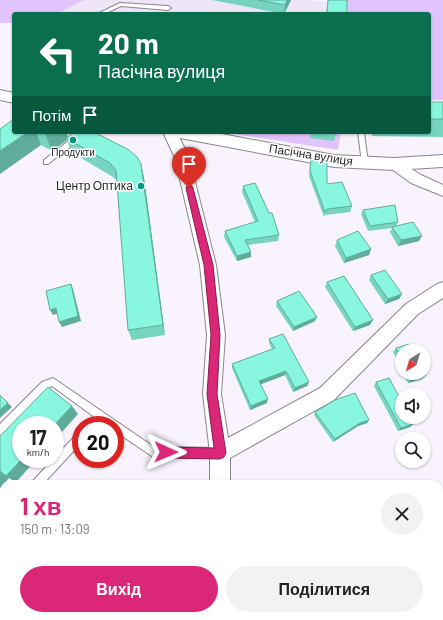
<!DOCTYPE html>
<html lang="uk">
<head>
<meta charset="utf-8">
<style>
  :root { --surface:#fff; --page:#f2f2f2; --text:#202124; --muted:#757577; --accent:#db2777 }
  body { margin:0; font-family:Barlow,sans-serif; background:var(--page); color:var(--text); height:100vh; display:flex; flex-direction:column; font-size:15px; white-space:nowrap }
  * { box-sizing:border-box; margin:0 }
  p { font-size:13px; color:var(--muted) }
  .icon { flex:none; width:22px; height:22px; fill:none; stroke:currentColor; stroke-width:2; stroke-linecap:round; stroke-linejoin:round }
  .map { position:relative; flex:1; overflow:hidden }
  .side { position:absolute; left:0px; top:480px; width:443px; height:140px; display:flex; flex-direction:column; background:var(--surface); border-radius:12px 12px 0 0; box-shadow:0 1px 3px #0004 }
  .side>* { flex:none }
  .guide { position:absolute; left:12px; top:12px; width:419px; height:122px; border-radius:4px; box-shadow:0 1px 3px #0004; background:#0b6e4f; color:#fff; overflow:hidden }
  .needle { width:26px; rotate:217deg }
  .buttons { position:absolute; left:395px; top:344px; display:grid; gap:8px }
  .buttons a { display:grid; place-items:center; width:36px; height:36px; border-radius:50%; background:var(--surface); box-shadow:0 1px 3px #0004; font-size:20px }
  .speed { position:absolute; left:12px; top:416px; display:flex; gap:8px; font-size:20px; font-weight:700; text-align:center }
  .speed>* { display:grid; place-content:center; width:52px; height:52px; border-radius:50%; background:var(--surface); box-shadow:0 1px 3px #0004; line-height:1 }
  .speed small { font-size:10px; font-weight:400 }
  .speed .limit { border:6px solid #d22; background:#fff; color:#111 }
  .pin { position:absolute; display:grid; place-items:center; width:34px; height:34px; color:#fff; margin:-41px -17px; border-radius:50% 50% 50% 0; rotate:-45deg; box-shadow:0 0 4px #0007 }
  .pin .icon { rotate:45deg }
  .me { position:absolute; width:44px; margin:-22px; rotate:91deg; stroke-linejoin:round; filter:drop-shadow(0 0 3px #0008) }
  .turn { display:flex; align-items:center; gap:14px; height:84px; padding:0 20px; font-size:18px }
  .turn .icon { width:52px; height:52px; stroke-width:2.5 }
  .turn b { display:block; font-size:28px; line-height:34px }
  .then { display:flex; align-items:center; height:38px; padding:0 20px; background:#0003; gap:8px; font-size:15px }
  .round { display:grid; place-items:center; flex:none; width:42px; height:42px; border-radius:21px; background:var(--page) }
  .headline { display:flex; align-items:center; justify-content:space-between; height:68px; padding:0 20px }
  h1 { font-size:24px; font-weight:700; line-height:30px; color:var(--accent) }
  .cta { display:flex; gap:8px; margin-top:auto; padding:8px 20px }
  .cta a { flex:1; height:46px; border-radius:24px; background:var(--accent); color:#fff; font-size:16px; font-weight:700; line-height:46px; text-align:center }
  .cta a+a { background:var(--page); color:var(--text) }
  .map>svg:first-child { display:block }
  .built { fill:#eee5f6 }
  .green { fill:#e1c4fb }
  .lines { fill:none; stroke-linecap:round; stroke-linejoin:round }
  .lane-casing { stroke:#89858e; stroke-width:2 }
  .street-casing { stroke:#89858e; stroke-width:2 }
  .secondary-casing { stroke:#89858e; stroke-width:2 }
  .lane { fill:#fff; fill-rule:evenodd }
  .street { fill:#fff; fill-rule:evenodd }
  .secondary { fill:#fff; fill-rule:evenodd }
  .wall { fill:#76d4c0 }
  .shaded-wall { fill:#60ac9c }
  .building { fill:#89f6df; stroke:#60ac9c }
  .route { fill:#db2777; stroke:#8e194d }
  .poi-dot { fill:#099480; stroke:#fff; stroke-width:1.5 }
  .labels { text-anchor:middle; stroke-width:3; stroke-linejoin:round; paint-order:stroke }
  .far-poi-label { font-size:10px; fill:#2a282c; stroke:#fff }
  .street-label { font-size:12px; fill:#2a282c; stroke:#fff }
  .poi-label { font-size:12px; fill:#2a282c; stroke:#fff; text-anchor:end }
</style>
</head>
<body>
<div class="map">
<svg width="443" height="620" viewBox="0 0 443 620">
  <rect width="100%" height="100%" fill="#f8f3fd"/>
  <path class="built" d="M84,0H309L346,4L347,14H57Z
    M439,570H443V620H256V616H439Z"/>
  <path class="green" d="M0,0H84L57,14H14V23H0Z
    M347,0H443V100H429V14H347Z
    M221,132H341L338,150Z"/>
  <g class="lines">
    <g class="lane-casing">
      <path id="lane" d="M120,3L168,6L171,8L168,10L121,6L104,14H97Z
        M78,132H84L76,142L48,164H44V160L71,139Z
        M358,132H364L368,163L365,165L362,163Z
        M53,378L154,447L219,448L222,450L224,453L222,456L219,458L153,457L115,431V425H106L101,421L97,425H86L93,416L52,386L48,388L3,433L0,435V424L42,382Z
        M81,431V443L43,484H31L33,481L53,459H55V457L78,433Z
        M4,513V525L0,527V515Z"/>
    </g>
    <g class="street-casing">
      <path id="street" d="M163,132H177L189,158L216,265L225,335L221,394L228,438L320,388L406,304L437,284L443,282V298L418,314L334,400L230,458V484H210V453L203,394L207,335L200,265L175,158Z
        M394,159L399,161L421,175L443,185V196L411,183L389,167L387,164L389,161Z
        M216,616H240V620H216Z"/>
    </g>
    <g class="secondary-casing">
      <path id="secondary" d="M0,90L14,93V103L0,100Z
        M171,132H211L334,155L394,158L443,155V167L394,170L334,167L180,138L174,136Z"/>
    </g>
    <use href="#lane" class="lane"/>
    <use href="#street" class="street"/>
    <use href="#secondary" class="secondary"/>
  </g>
  <path class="wall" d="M212,0H291L284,14Z
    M328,0H347V14H326Z
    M429,102H443V137L372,136L371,132H429Z
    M14,132H66L68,137L141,164L144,178L165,335L132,340L128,330L117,181L113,177L71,152L67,140L52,151L41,145Z
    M311,132H336L334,141L310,138Z
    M311,160L327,184L352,206L350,212L325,215L324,217L309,176L310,166Z
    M243,186L269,213L279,235L278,241L248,245L251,252V257L237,261L224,237L225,231L255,222L242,192Z
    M363,210L398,222L396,226L419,241L398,246L390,232L392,228L368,231L361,214Z
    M337,240L371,249L369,255L344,263L335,246Z
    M371,275L402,294L399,299L385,304L369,280Z
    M327,282L370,325L353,331L325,287Z
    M277,301L315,321L293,331L276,306Z
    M269,339L309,382L307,386L293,392L285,375L261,384L267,403L250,410L232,368V364L272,349L269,343Z
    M396,348L402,351V370L393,352Z
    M403,373H424L426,375L422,379L408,383Z
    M376,382L413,424L410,427L398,431L374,386Z
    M315,412L369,420L367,423L358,426L333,442L314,415Z
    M394,616H419L421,620H365Z"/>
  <path class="shaded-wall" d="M287,0H291L284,14L285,5Z
    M28,132H36L41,145L0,174V151Z
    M48,132H66L69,139L66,138L67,140L52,151L45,134Z
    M141,164L144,178L165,335L163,325Z
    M422,236L419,241L398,246L401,240Z
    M371,249L369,255L344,263L346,258Z
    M251,252V257L237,261V256Z
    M71,284L73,289L81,321L62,327L59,322Z
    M402,294L399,299L385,304L388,299Z
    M56,308L59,313L53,315L50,310Z
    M317,317L315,321L293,331L294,327Z
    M373,320L370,325L353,331L355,327Z
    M286,371L285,375L259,385V381Z
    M426,375L422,379L408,383L412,379Z
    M309,382L307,386L293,392L295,388Z
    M0,395L12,407L0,418Z
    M268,399L267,403L250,410L251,406Z
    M72,406L78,414L55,440V425H54Z
    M369,420L367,423L358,426L333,442L335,439L360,423Z
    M413,424L410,427L398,431L401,428Z
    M22,459H37L16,482L9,478L0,488V471Z
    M110,616H117L119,618L117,620H112Z"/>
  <path class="building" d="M258,0H287L285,5Z
    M328,0H347V14L327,13Z
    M429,102H443V119H429Z
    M14,119V132H28L0,151V129Z
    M75,132H94L129,150L137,157L141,164L163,325L128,330L116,170L110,163L66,138Z
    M311,160L327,162V184L342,182L352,206L327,209L325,212L310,171Z
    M255,183L269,213H272L279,235L245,240L251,252L237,256L225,231L258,221L243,186Z
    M395,205L398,222L370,226L363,210Z
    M413,222L422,236L401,240L392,227Z
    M358,231L371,249L346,258L337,240Z
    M385,270L402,294L388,299L371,275Z
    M344,276L373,320L355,327L327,282Z
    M71,284L78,316L59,322L56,308L50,310L46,291Z
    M299,291L317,317L294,327L277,301Z
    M283,334L309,382L295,388L286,371L259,381L268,399L251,406L232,364L275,348L269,339Z
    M409,344L413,351H402V360L396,348Z
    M424,372L426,375L412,379L409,373H424Z
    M389,378L402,402V417H410L413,424L401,428L376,382Z
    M48,387L72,406L54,425H21V459H22L6,476L0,471V436Z
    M355,393L369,420L360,423L335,439L315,412L335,400Z
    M0,395L8,403L0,410Z
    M4,607V616H110L113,618L112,620H0V612Z
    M409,616H419L421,620H380Z"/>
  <path class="route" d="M187,186H192L193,188L213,265L220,335L217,394L226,453L224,457L220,459L166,458L163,456L161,452L163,449L166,447L214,448L207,394L211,335L204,265L186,188Z"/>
  <g class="poi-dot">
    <circle cx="73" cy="140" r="4"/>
    <circle cx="141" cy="186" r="4"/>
  </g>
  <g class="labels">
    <g class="far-poi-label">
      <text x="73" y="156">Продукти</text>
    </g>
    <g class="street-label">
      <text transform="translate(311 155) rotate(9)" y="4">Пасічна вулиця</text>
    </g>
    <g class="poi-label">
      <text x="133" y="190">Центр Оптика</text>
    </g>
  </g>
</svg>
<div class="buttons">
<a><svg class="needle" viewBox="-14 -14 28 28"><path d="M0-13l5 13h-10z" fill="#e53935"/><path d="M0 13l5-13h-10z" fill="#757577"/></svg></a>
<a><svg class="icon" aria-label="sound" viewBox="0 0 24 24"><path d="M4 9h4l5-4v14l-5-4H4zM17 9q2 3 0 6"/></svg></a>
<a><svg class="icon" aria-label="search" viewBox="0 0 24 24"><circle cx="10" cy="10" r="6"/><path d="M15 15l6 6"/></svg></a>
</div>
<div class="speed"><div>17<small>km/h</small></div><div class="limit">20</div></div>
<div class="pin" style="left:189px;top:188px;background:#d93025"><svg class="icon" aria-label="arrive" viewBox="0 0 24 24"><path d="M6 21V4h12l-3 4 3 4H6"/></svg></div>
<svg class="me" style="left:166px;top:452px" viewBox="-20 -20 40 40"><path d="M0-17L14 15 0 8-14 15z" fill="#db2777" stroke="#fff" stroke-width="4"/></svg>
<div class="guide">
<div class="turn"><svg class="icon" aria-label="left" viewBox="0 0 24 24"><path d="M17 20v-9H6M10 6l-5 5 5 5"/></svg><div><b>20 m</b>Пасічна вулиця</div></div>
<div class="then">Потім<svg class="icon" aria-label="arrive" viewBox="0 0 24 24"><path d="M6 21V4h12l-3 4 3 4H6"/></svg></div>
</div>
<section class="side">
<div class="headline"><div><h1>1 хв</h1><p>150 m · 13:09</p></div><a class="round"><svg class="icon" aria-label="close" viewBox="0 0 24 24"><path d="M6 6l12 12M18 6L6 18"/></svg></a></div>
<div class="cta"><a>Вихід</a><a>Поділитися</a></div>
</section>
</div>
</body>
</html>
